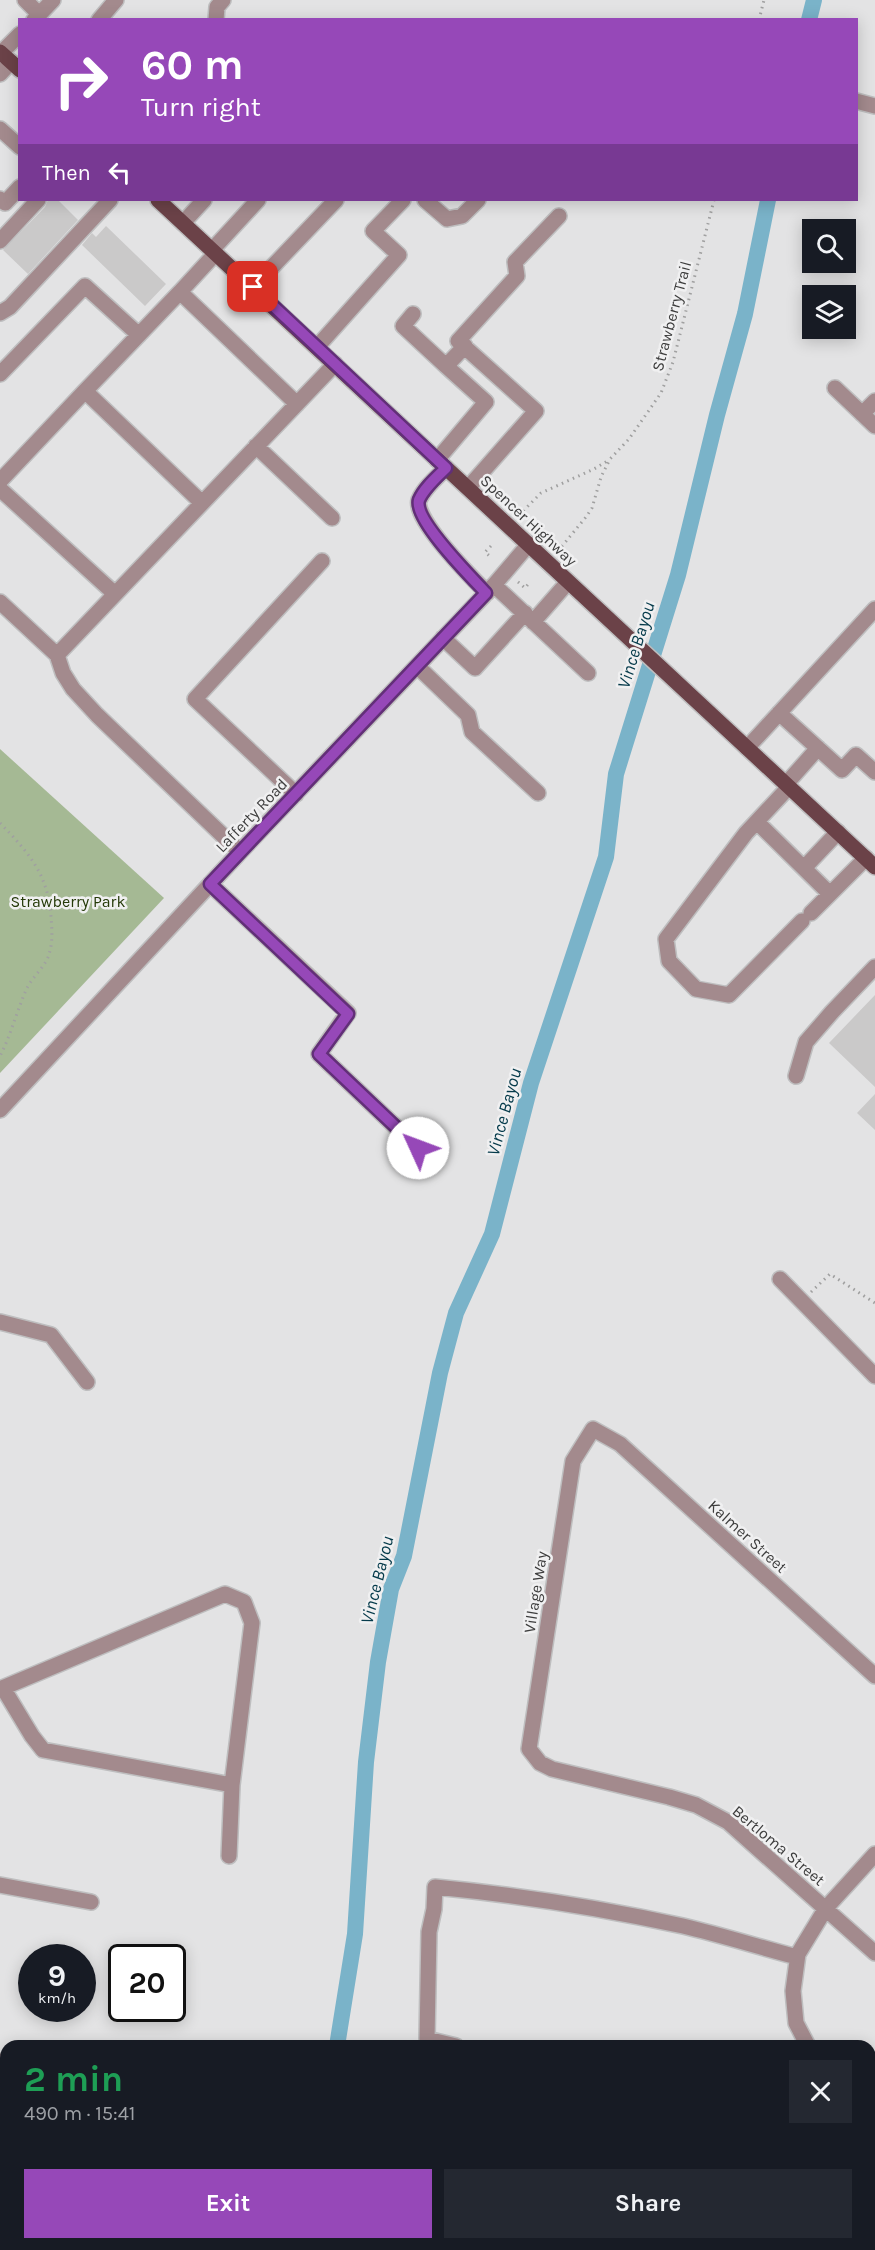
<!DOCTYPE html>
<html lang="en">
<head>
<meta charset="utf-8">
<style>
  :root { --surface:#171b24; --page:#242831; --text:#f1f3f6; --muted:#9ea1a6; --accent:#9648b8 }
  body { margin:0; font-family:Karla,sans-serif; background:var(--page); color:var(--text); height:100vh; display:flex; flex-direction:column; font-size:22px; white-space:nowrap }
  * { box-sizing:border-box; margin:0 }
  p { font-size:20px; color:var(--muted) }
  .icon { flex:none; width:33px; height:33px; fill:none; stroke:currentColor; stroke-width:2; stroke-linecap:round; stroke-linejoin:round }
  .map { position:relative; flex:1; overflow:hidden }
  .sheet { position:absolute; left:0px; top:2040px; width:876px; height:210px; display:flex; flex-direction:column; background:var(--surface); border-radius:18px 18px 0 0; box-shadow:0 3px 15px #0003 }
  .sheet>* { flex:none }
  .top-card { position:absolute; left:18px; top:18px; width:840px; height:183px; border-radius:0px; box-shadow:0 3px 15px #0003; background:#9648b8; color:#fff; overflow:hidden }
  .tools { position:absolute; left:802px; top:219px; display:grid; gap:12px }
  .tools a { display:grid; place-items:center; width:54px; height:54px; border-radius:0px; background:var(--surface); box-shadow:0 3px 15px #0003; font-size:30px }
  .speed { position:absolute; left:18px; top:1944px; display:flex; gap:12px; font-size:30px; font-weight:700; text-align:center }
  .speed>* { display:grid; place-content:center; width:78px; height:78px; border-radius:50%; background:var(--surface); box-shadow:0 3px 15px #0003; line-height:1 }
  .speed small { font-size:15px; font-weight:400 }
  .speed .limit { border:3px solid #111; border-radius:9px; background:#fff; color:#111 }
  .pin { position:absolute; display:grid; place-items:center; width:51px; height:51px; color:#fff; margin:-26px; border-radius:12px; box-shadow:0 3px 9px #0006 }
  .me { position:absolute; width:66px; margin:-33px; rotate:313deg; stroke-linejoin:round; filter:drop-shadow(0 0 4px #0008) }
  .turn { display:flex; align-items:center; gap:21px; height:126px; padding:0 24px; font-size:27px }
  .turn .icon { width:78px; height:78px; stroke-width:2.5 }
  .turn b { display:block; font-size:42px; line-height:51px }
  .then { display:flex; align-items:center; height:57px; padding:0 24px; background:#0003; gap:12px; font-size:22px }
  .round { display:grid; place-items:center; flex:none; width:63px; height:63px; border-radius:0px; background:var(--page) }
  .head { display:flex; align-items:center; justify-content:space-between; height:102px; padding:0 24px }
  h1 { font-size:36px; font-weight:700; line-height:45px; color:#1e9e55 }
  .button { display:flex; gap:12px; margin-top:auto; padding:12px 24px }
  .button a { flex:1; height:69px; border-radius:0px; background:var(--accent); color:#fff; font-size:24px; font-weight:700; line-height:69px; text-align:center }
  .button a+a { background:var(--page); color:var(--text) }
  .map>svg:first-child { display:block }
  .green { fill:#a5b994 }
  .lines { fill:none; stroke-linecap:round; stroke-linejoin:round }
  .canal { stroke:#7ab3c9; stroke-width:16 }
  .building { fill:#cac9c9 }
  .minor-casing { stroke:#bebebf; stroke-width:18 }
  .major-casing { stroke:#bebebf; stroke-width:18 }
  .path { stroke:#a0a0a0; stroke-width:3; stroke-dasharray:1.5 4.5; stroke-linecap:butt }
  .minor { stroke:#a38a8d; stroke-width:15 }
  .major { stroke:#6b4248; stroke-width:15 }
  .route-casing { stroke:#622f78; stroke-width:15 }
  .route { stroke:#9648b8; stroke-width:10 }
  .labels { text-anchor:middle; stroke-width:5; stroke-linejoin:round; paint-order:stroke }
  .street-label { font-size:16px; fill:#3d3d3d; stroke:#f0f0f1 }
  .park-label { font-size:16px; fill:#253a09; stroke:#f0f0f1 }
  .water-label { font-size:18px; font-style:italic; fill:#063b4b; stroke:#f0f0f1 }
</style>
</head>
<body>
<div class="map">
<svg width="875" height="2250" viewBox="0 0 875 2250">
  <rect width="100%" height="100%" fill="#e3e3e4"/>
  <path class="green" d="M0,749L164,898L0,1073Z"/>
  <g class="lines">
    <path class="canal" d="M809,20L814,0
      M337,2046L355,1934L366,1762L378,1662L391,1589L404,1556L440,1373L456,1313L492,1234L531,1083L606,857L616,774L678,575L717,415L745,314L768,200
      M324,2250L325,2244"/>
  </g>
  <path class="building" d="M48,200H58L78,220L28,274L3,250L45,207Z
    M106,226L166,284L145,306L82,245L92,233L96,237Z
    M875,995V1087L829,1043Z
    M875,1094V1130L857,1113Z"/>
  <g class="lines">
    <g class="minor-casing">
      <path id="minor" d="M25,0L39,14
        M34,20L53,0
        M99,20L116,0
        M216,20L217,7L223,0
        M1,53L20,34
        M0,74L11,62
        M856,101L875,106
        M0,129L20,147
        M0,199L5,203L20,187
        M425,200L447,219L462,216L478,200
        M183,223L204,200
        M0,241L38,200
        M212,250L258,200
        M253,287L336,200
        M180,292L216,253
        M0,313L10,307L110,200
        M413,314L403,326L446,366
        M317,347L399,255L373,231L403,200
        M0,374L85,286L139,335
        M835,388L875,426
        M862,414L875,401
        M256,446L332,518
        M437,460L486,402L446,366L465,346
        M446,468C437,477 424,488 419,500C413,519 472,578 487,593
        M0,481L85,391
        M468,488L536,411L458,341L517,276L515,262L559,216
        M0,489L115,594
        M202,503L85,391L180,292L297,404
        M494,585L588,673
        M0,602L57,655L63,673L73,689L97,715L240,852
        M533,622L568,582
        M443,638L475,668L525,613
        M57,655L335,364
        M417,666L468,715L472,732L538,793
        M779,713L842,770L856,755L875,772
        M747,748L875,609
        M786,784L818,748
        M789,787L746,833L666,939L669,961L696,989L729,995L802,921
        M296,794L195,699L322,561
        M757,822L830,894
        M804,868L838,832
        M210,884L348,1013L319,1054L418,1148
        M811,913L866,858
        M796,1076L806,1042L832,1012L875,967
        M0,1110L240,852L494,585L529,544
        M780,1279L875,1376
        M0,1322L51,1335L87,1382
        M875,1676L620,1444L593,1429L573,1461L529,1749L540,1763L552,1769L669,1797L696,1805L728,1822L875,1953
        M3,1688L32,1736L43,1750L232,1785
        M0,1689L225,1594L244,1602L252,1623L232,1785L229,1856
        M0,1885L91,1902
        M456,2046L427,2039L429,1932L434,1909L435,1887C518,1895 601,1908 683,1926C721,1935 759,1947 797,1957
        M808,2046L796,2023L793,1991L798,1954L826,1908L875,1854
        M0,2061L6,2063
        M870,2149L875,2160
        M0,2170L6,2171"/>
    </g>
    <g class="major-casing">
      <path id="major" d="M0,52L20,70
        M158,200L875,867"/>
    </g>
    <path class="path" d="M759,20L764,0
      M519,515L541,493L594,469L609,460
      M491,546L485,552L492,558
      M558,551L586,517L592,508L601,477L610,459L629,439L661,393L673,362L714,200
      M518,582L525,588L530,582
      M0,823C29,853 48,874 51,917C52,928 53,943 49,954C46,966 33,976 27,988C17,1010 11,1035 0,1056
      M811,1292L830,1274L875,1303"/>
    <use href="#minor" class="minor"/>
    <use href="#major" class="major"/>
  </g>
  <g class="lines">
    <g class="route-casing">
      <path id="route" d="M253,287L446,468C437,477 424,488 419,500C413,519 472,578 486,593L210,884L348,1014L319,1054L418,1148"/>
    </g>
    <use href="#route" class="route"/>
  </g>
  <g class="labels">
    <g class="street-label">
      <text transform="translate(671 316) rotate(-75)" y="6">Strawberry Trail</text>
      <text transform="translate(529 520) rotate(43)" y="6">Spencer Highway</text>
      <text transform="translate(251 815) rotate(-46)" y="6">Lafferty Road</text>
      <text transform="translate(748 1536) rotate(42)" y="6">Kalmer Street</text>
      <text transform="translate(535 1592) rotate(-81)" y="6">Village Way</text>
      <text transform="translate(779 1845) rotate(40)" y="6">Bertloma Street</text>
    </g>
    <g class="park-label">
      <text x="68" y="907">Strawberry Park</text>
    </g>
    <g class="water-label">
      <text transform="translate(636 645) rotate(-73)" y="6">Vince Bayou</text>
      <text transform="translate(504 1112) rotate(-75)" y="6">Vince Bayou</text>
      <text transform="translate(377 1580) rotate(-76)" y="6">Vince Bayou</text>
    </g>
  </g>
</svg>
<div class="tools">
<a><svg class="icon" aria-label="search" viewBox="0 0 24 24"><circle cx="10" cy="10" r="6"/><path d="M15 15l6 6"/></svg></a>
<a><svg class="icon" aria-label="layers" viewBox="0 0 24 24"><path d="M12 4l9 5-9 5-9-5zM3 14l9 5 9-5"/></svg></a>
</div>
<div class="speed"><div>9<small>km/h</small></div><div class="limit">20</div></div>
<div class="pin" style="left:253px;top:287px;background:#d93025"><svg class="icon" aria-label="arrive" viewBox="0 0 24 24"><path d="M6 21V4h12l-3 4 3 4H6"/></svg></div>
<svg class="me" style="left:418px;top:1148px" viewBox="-20 -20 40 40"><circle r="19" fill="#fff"/><path d="M0-13L10 11 0 6-10 11z" fill="#9648b8"/></svg>
<div class="top-card">
<div class="turn"><svg class="icon" aria-label="right" viewBox="0 0 24 24"><path d="M7 20v-9h11M14 6l5 5-5 5"/></svg><div><b>60 m</b>Turn right</div></div>
<div class="then">Then<svg class="icon" aria-label="left" viewBox="0 0 24 24"><path d="M17 20v-9H6M10 6l-5 5 5 5"/></svg></div>
</div>
<section class="sheet">
<div class="head"><div><h1>2 min</h1><p>490 m · 15:41</p></div><a class="round"><svg class="icon" aria-label="close" viewBox="0 0 24 24"><path d="M6 6l12 12M18 6L6 18"/></svg></a></div>
<div class="button"><a>Exit</a><a>Share</a></div>
</section>
</div>
</body>
</html>
